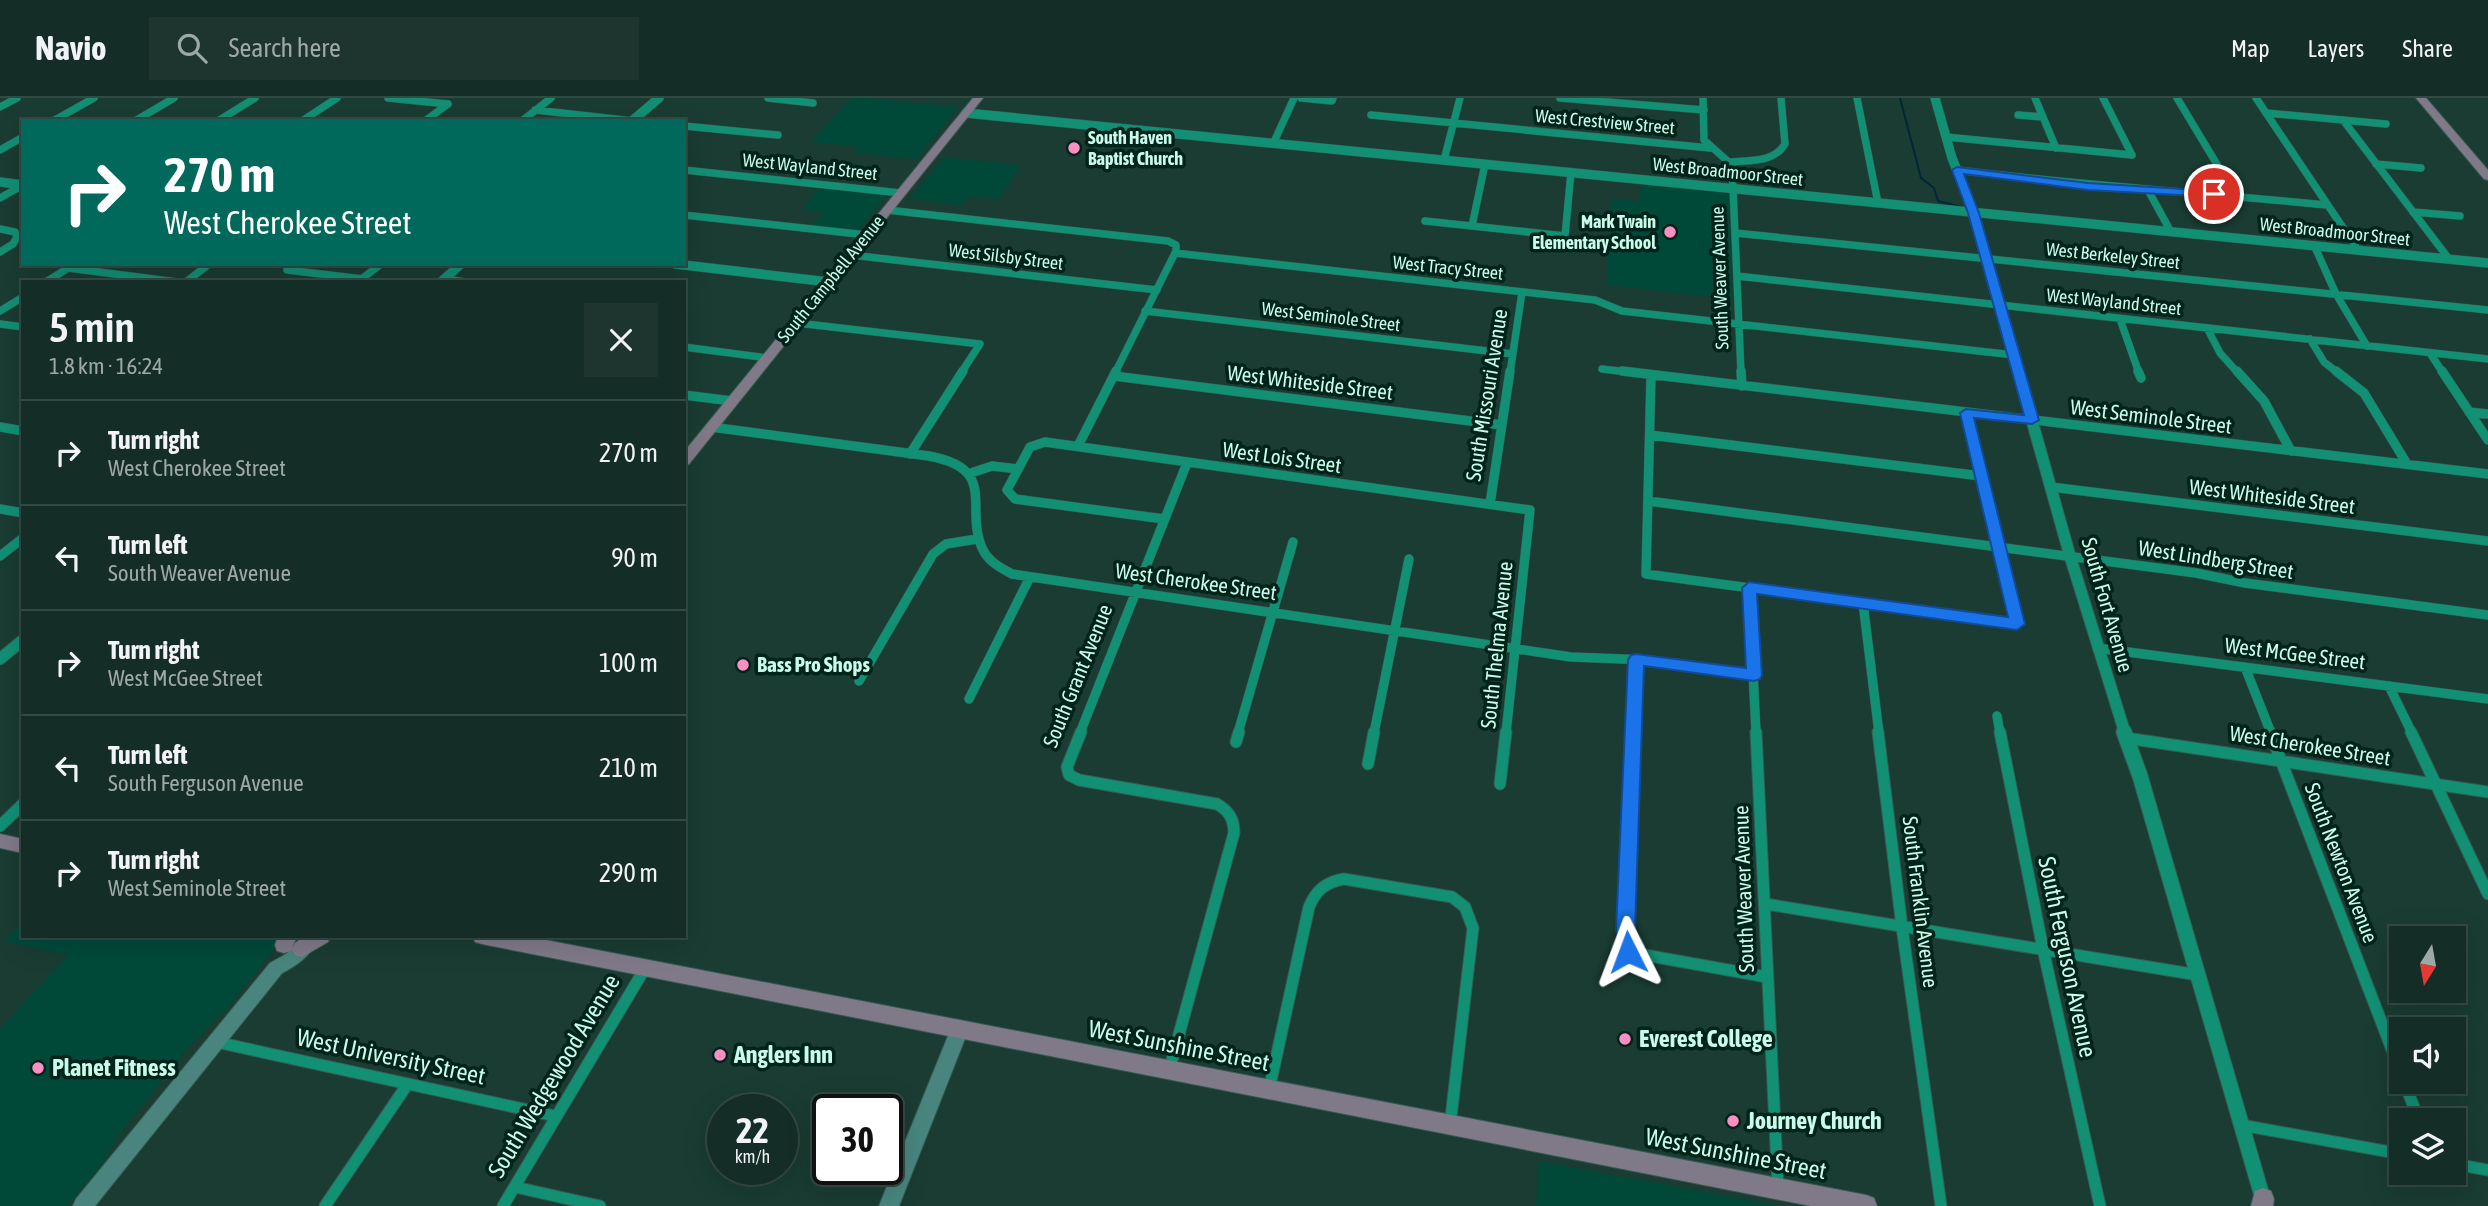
<!DOCTYPE html>
<html lang="en">
<head>
<meta charset="utf-8">
<style>
  :root { --surface:#142d26; --page:#1d352e; --text:#f1f3f6; --muted:#9da8a7; --line:#334943 }
  body { margin:0; font-family:"Asap Condensed",sans-serif; background:var(--page); color:var(--text); height:100vh; display:flex; flex-direction:column; font-size:26px; white-space:nowrap }
  * { box-sizing:border-box; margin:0 }
  p { font-size:23px; color:var(--muted) }
  .icon { flex:none; width:38px; height:38px; fill:none; stroke:currentColor; stroke-width:2; stroke-linecap:round; stroke-linejoin:round }
  .map { position:relative; flex:1; overflow:hidden }
  .sheet { position:absolute; left:21px; top:182px; width:665px; height:658px; display:flex; flex-direction:column; background:var(--surface); border-radius:0px; box-shadow:0 7px 28px #0002,0 0 0 2px var(--line) }
  .sheet>* { flex:none }
  .banner { position:absolute; left:21px; top:21px; width:665px; height:147px; border-radius:0px; box-shadow:0 7px 28px #0002,0 0 0 2px var(--line); background:#00695c; color:#fff; overflow:hidden }
  .needle { width:46px; rotate:191deg }
  .tools { position:absolute; left:2389px; top:828px; display:grid; gap:14px }
  .tools a { display:grid; place-items:center; width:77px; height:77px; border-radius:0px; background:var(--surface); box-shadow:0 7px 28px #0002,0 0 0 2px var(--line); font-size:35px }
  .speed { position:absolute; left:707px; top:996px; display:flex; gap:14px; font-size:35px; font-weight:700; text-align:center }
  .speed>* { display:grid; place-content:center; width:91px; height:91px; border-radius:50%; background:var(--surface); box-shadow:0 7px 28px #0002,0 0 0 2px var(--line); line-height:1 }
  .speed small { font-size:18px; font-weight:400 }
  .speed .limit { border:4px solid #111; border-radius:10px; background:#fff; color:#111 }
  .pin { position:absolute; display:grid; place-items:center; width:60px; height:60px; color:#fff; margin:-30px; border:4px solid #fff; border-radius:50%; box-shadow:0 2px 7px #0007 }
  .me { position:absolute; width:77px; margin:-38px; rotate:357deg; stroke-linejoin:round; filter:drop-shadow(0 0 5px #0008) }
  .turn { display:flex; align-items:center; gap:24px; height:147px; padding:0 28px; font-size:32px }
  .turn .icon { width:91px; height:91px; stroke-width:2.5 }
  .turn b { display:block; font-size:49px; line-height:60px }
  .round { display:grid; place-items:center; flex:none; width:74px; height:74px; border-radius:0px; background:var(--page) }
  .summary { display:flex; align-items:center; justify-content:space-between; height:119px; padding:0 28px }
  h1 { font-size:42px; font-weight:600; line-height:52px }
  ul { padding:0; list-style:none }
  li { display:flex; align-items:center; gap:21px; height:105px; padding:0 28px; border-top:2px solid var(--line) }
  li div { flex:1 }
  li b { display:block; font-size:26px }
  li em { font-style:normal }
  header { display:flex; align-items:center; gap:42px; box-sizing:border-box; height:98px; padding:0 35px; background:var(--surface); border-bottom:2px solid var(--line) }
  header strong { font-size:33px }
  nav { display:flex; gap:38px; margin-inline-start:auto; font-size:24px }
  .search { width:490px; height:63px; background:var(--page); display:flex; align-items:center; gap:18px; box-sizing:border-box; padding:0 24px; border-radius:0px; color:var(--muted); font-size:26px }
  .map>svg:first-child { display:block }
  .built { fill:#004939 }
  .lines { fill:none; stroke-linecap:round; stroke-linejoin:round }
  .stream { stroke:#002739; stroke-width:2 }
  .minor-far2-casing { stroke:#355b50; stroke-width:8 }
  .minor-far1-casing { stroke:#355b50; stroke-width:10 }
  .minor-casing { stroke:#355b50; stroke-width:13 }
  .tertiary-far2-casing { stroke:#355b50; stroke-width:10 }
  .tertiary-far1-casing { stroke:#355b50; stroke-width:13 }
  .tertiary-casing { stroke:#355b50; stroke-width:17 }
  .secondary-casing { stroke:#355b50; stroke-width:2 }
  .primary-casing { stroke:#355b50; stroke-width:2 }
  .minor-far2 { stroke:#129074; stroke-width:7 }
  .minor-far1 { stroke:#129074; stroke-width:9 }
  .minor { stroke:#129074; stroke-width:11 }
  .tertiary-far2 { stroke:#129074; stroke-width:9 }
  .tertiary-far1 { stroke:#129074; stroke-width:11 }
  .tertiary { stroke:#129074; stroke-width:15 }
  .secondary { fill:#49857e; fill-rule:evenodd }
  .primary { fill:#807988; fill-rule:evenodd }
  .route { fill:#1a73e8; stroke:#114b97; stroke-width:2 }
  .poi-dot { fill:#fc8fc1; stroke:#00231a; stroke-width:2.5 }
  .labels { text-anchor:middle; stroke-width:7; stroke-linejoin:round; paint-order:stroke }
  .far-street-label { font-size:18px; fill:#cafbea; stroke:#00231a }
  .far-poi-label { font-size:18px; font-weight:bold; fill:#cafbea; stroke:#00231a; text-anchor:start }
  .street-label { font-size:21px; fill:#cafbea; stroke:#00231a }
  .poi-label { font-size:21px; font-weight:bold; fill:#cafbea; stroke:#00231a; text-anchor:start }
  .near-street-label { font-size:24px; fill:#cafbea; stroke:#00231a }
  .near-poi-label { font-size:24px; font-weight:bold; fill:#cafbea; stroke:#00231a; text-anchor:start }
</style>
</head>
<body>
<header>
<strong>Navio</strong>
<div class="search"><svg class="icon" aria-label="search" viewBox="0 0 24 24"><circle cx="10" cy="10" r="6"/><path d="M15 15l6 6"/></svg>Search here</div>
<nav><a>Map</a><a>Layers</a><a>Share</a></nav>
</header>
<div class="map">
<svg width="2488" height="1108" viewBox="0 0 2488 1108">
  <rect width="100%" height="100%" fill="#1a3c32"/>
  <path class="built" d="M851,0H867L958,9L916,61L855,55L858,49L811,44Z
    M944,59L953,60L1021,67L999,101L969,98L961,107L909,101Z
    M1641,83L1729,94L1732,201L1607,187L1611,101L1640,103Z
    M820,89L888,96L857,133L810,129L823,114L801,111Z
    M23,824V838H284L229,908L193,944L121,1033L100,1069L67,1108H0V931L68,857L4,843Z
    M1539,1063L1780,1108H1536Z"/>
  <g class="lines">
    <path class="stream" d="M1900,0L1921,80L1934,90L1938,103L1962,109"/>
    <g class="minor-far2-casing">
      <path id="minor-far2" d="M388,0L448,6
        M768,0L813,5
        M1301,0L1332,3L1333,0
        M1560,0L1704,12
        M1703,0L1704,42L1732,67L1741,275
        M1857,0L1878,105
        M2035,0L2056,50
        M2103,0L2132,57
        M2177,0L2236,98
        M2256,0L2358,152
        M0,9L17,0
        M535,12L633,23
        M2266,15L2386,26
        M1371,17L1710,50
        M2018,17L2043,19
        M2343,22L2449,161
        M53,23L94,0
        M135,23L174,0
        M218,23L255,0
        M302,23L337,0
        M425,23L448,6
        M522,23L551,0
        M684,28L778,37
        M1946,39L2132,57
        M1273,46L1294,0
        M0,52L23,39
        M1444,62L1460,0
        M1730,64C1749,62 1774,65 1785,46L1781,0
        M2376,66L2421,70
        M684,72L901,95
        M1957,72C2080,87 2204,95 2327,107
        M2148,92L2171,134
        M0,100L23,87
        M887,112L1168,143L1176,147V153L1115,275
        M2413,114L2460,118
        M684,117L867,137
        M1425,123L1565,138L1571,74
        M1472,128L1485,66
        M0,131L15,134L17,139L13,146L0,154
        M1735,135L2488,212
        M2314,147L2336,196L2367,248
        M1175,155L1595,202L1622,213L2014,257
        M851,157L1157,192
        M68,170L177,184
        M287,172L363,181
        M1737,178L2488,261
        M444,181L466,184
        M359,183L381,166
        M46,184L73,167
        M186,184L209,166
        M0,213L23,199
        M1145,213L1513,256
        M2120,221L2139,275
        M797,225L980,246L961,275
        M0,226L23,229
        M2207,230L2220,255L2238,275
        M2310,241L2324,264L2338,275
        M684,249L768,260
        M2430,255L2443,275
        M1602,271L1636,275
        M1510,275L1522,194"/>
    </g>
    <g class="minor-far1-casing">
      <path id="minor-far1" d="M1622,273L2488,376
        M1741,273L1742,288
        M2138,273L2141,280
        M2237,273L2264,303L2291,353
        M2336,273L2364,295L2407,366
        M2442,273L2488,342
        M1114,278L1502,327
        M1651,278L1646,476L2017,526L1967,315
        M684,297L732,303
        M2469,314L2488,316
        M0,329L23,333
        M711,329L929,358C1000,371 963,410 983,452C989,464 1001,470 1012,476L1571,559L1649,562L1754,577
        M1650,337L1981,378
        M1078,348L1116,273
        M910,356L963,273
        M968,376L992,368L1018,371
        M2051,389L2488,443
        M1648,403L2196,475L2245,485L2488,517
        M1490,406L1510,273
        M0,411L23,415
        M1164,421L1015,401L1007,392L1030,349L1045,344L1530,412L1506,635
        M0,458L23,440
        M1749,490L1756,635
        M1863,505L1879,635
        M2097,550L2488,601
        M2245,569L2271,635
        M859,583L933,456L946,446L977,441
        M2389,588L2412,635
        M969,601L1030,479
        M1997,618L2000,635
        M1080,635L1187,365
        M1238,635L1293,444
        M1374,635L1409,461
        M1633,635L1636,562"/>
    </g>
    <g class="minor-casing">
      <path id="minor" d="M1081,634L1067,669L1069,677L1079,682L1217,706C1229,713 1234,721 1234,735L1169,973
        M1633,634L1626,831L1628,854L1767,879
        M1756,634L1778,1090
        M1878,634L1902,829L1941,1108
        M2000,634L2043,851L2100,1108
        M2270,634L2401,975
        M2411,634L2488,796
        M2126,640L2488,694
        M1236,644L1239,634
        M1368,666L1374,634
        M1500,686L1506,634
        M0,728L23,706
        M1766,806L2198,877
        M216,944L555,1018
        M2404,984L2419,1022
        M1269,992L1309,809C1316,792 1326,784 1344,781L1452,799L1465,809L1473,830L1450,1028
        M2241,1027L2401,1056
        M2454,1066L2488,1072
        M515,1089L600,1108
        M325,1108L407,987
        M503,1108L644,872"/>
    </g>
    <g class="tertiary-far2-casing">
      <path id="tertiary-far2" d="M1935,0L1952,60L1974,115L2019,275
        M966,15L2488,165
        M632,23L659,0
        M0,84L23,87
        M675,166L829,184
        M441,184L461,166"/>
    </g>
    <g class="tertiary-far1-casing">
      <path id="tertiary-far1" d="M2018,273L2070,458L2125,635
        M0,561L23,542"/>
    </g>
    <g class="tertiary-casing">
      <path id="tertiary" d="M2124,634L2140,678L2265,1108"/>
    </g>
    <g class="secondary-casing">
      <path id="secondary" d="M310,838L314,840L316,845C309,859 296,868 282,875L95,1108H73L76,1101L270,865L286,856L302,840Z
        M959,925L965,927L968,933L899,1108H879L950,933L953,927Z"/>
    </g>
    <g class="primary-casing">
      <path id="primary" d="M973,0H983L689,366L684,367V354Z
        M2416,0H2426L2488,72V82L2484,81Z
        M0,736L23,741V755L0,750Z
        M278,838H297L291,853L284,855L277,853L275,847Z
        M305,838H330L328,844L302,859L295,857L292,851L295,845Z
        M473,838H525L1866,1097L1874,1100L1877,1108H1811L482,846L475,844Z
        M2263,1090L2271,1093L2274,1101L2273,1108H2251L2255,1093Z"/>
    </g>
    <use href="#minor-far2" class="minor-far2"/>
    <use href="#minor-far1" class="minor-far1"/>
    <use href="#minor" class="minor"/>
    <use href="#tertiary-far2" class="tertiary-far2"/>
    <use href="#tertiary-far1" class="tertiary-far1"/>
    <use href="#tertiary" class="tertiary"/>
    <use href="#secondary" class="secondary"/>
    <use href="#primary" class="primary"/>
  </g>
  <path class="route" d="M1957,69L2088,85L2214,93L2219,96L2214,99L2088,92L1964,76L1979,115L2039,322L2032,326L1974,320L2025,526L2017,532L1757,496L1762,577L1760,581L1754,583L1644,568L1635,831L1637,854L1634,860L1628,863L1621,860L1616,831L1628,562L1631,557L1636,556L1746,570L1742,490L1749,484L2008,519L1960,315L1966,311L2024,317L1968,115L1952,72Z"/>
  <g class="poi-dot">
    <circle cx="1074" cy="50" r="7"/>
    <circle cx="1670" cy="134" r="7"/>
    <circle cx="743" cy="567" r="7"/>
    <circle cx="1625" cy="941" r="7"/>
    <circle cx="720" cy="957" r="7"/>
    <circle cx="38" cy="970" r="7"/>
    <circle cx="1733" cy="1023" r="7"/>
  </g>
  <g class="labels">
    <g class="far-street-label">
      <text transform="translate(1605 24) rotate(5)" y="6">West Crestview Street</text>
      <text transform="translate(810 69) rotate(6)" y="6">West Wayland Street</text>
      <text transform="translate(1728 74) rotate(6)" y="6">West Broadmoor Street</text>
      <text transform="translate(2335 134) rotate(6)" y="6">West Broadmoor Street</text>
      <text transform="translate(2113 158) rotate(6)" y="6">West Berkeley Street</text>
      <text transform="translate(1006 159) rotate(7)" y="6">West Silsby Street</text>
      <text transform="translate(1448 170) rotate(6)" y="6">West Tracy Street</text>
      <text transform="translate(1720 180) rotate(-92)" y="6">South Weaver Avenue</text>
      <text transform="translate(831 181) rotate(-51)" y="6">South Campbell Avenue</text>
      <text transform="translate(2114 204) rotate(6)" y="6">West Wayland Street</text>
      <text transform="translate(1331 219) rotate(7)" y="6">West Seminole Street</text>
    </g>
    <g class="far-poi-label">
      <text x="1088" y="46">South Haven<tspan x="1088" dy="21">Baptist Church</tspan></text>
      <text x="1656" y="130" text-anchor="end">Mark Twain<tspan x="1656" dy="21">Elementary School</tspan></text>
    </g>
    <g class="street-label">
      <text transform="translate(1310 285) rotate(7)" y="7">West Whiteside Street</text>
      <text transform="translate(1487 297) rotate(-81)" y="7">South Missouri Avenue</text>
      <text transform="translate(2151 319) rotate(7)" y="7">West Seminole Street</text>
      <text transform="translate(1282 360) rotate(8)" y="7">West Lois Street</text>
      <text transform="translate(2272 399) rotate(7)" y="7">West Whiteside Street</text>
      <text transform="translate(2216 462) rotate(9)" y="7">West Lindberg Street</text>
      <text transform="translate(1196 484) rotate(8)" y="7">West Cherokee Street</text>
      <text transform="translate(2107 507) rotate(74)" y="7">South Fort Avenue</text>
      <text transform="translate(1497 547) rotate(-84)" y="7">South Thelma Avenue</text>
      <text transform="translate(2295 556) rotate(7)" y="7">West McGee Street</text>
      <text transform="translate(1078 578) rotate(-68)" y="7">South Grant Avenue</text>
      <text transform="translate(2310 648) rotate(9)" y="7">West Cherokee Street</text>
      <text transform="translate(2341 765) rotate(69)" y="7">South Newton Avenue</text>
      <text transform="translate(1744 791) rotate(-92)" y="7">South Weaver Avenue</text>
      <text transform="translate(1920 804) rotate(83)" y="7">South Franklin Avenue</text>
    </g>
    <g class="poi-label">
      <text x="757" y="574">Bass Pro Shops</text>
    </g>
    <g class="near-street-label">
      <text transform="translate(2067 859) rotate(78)" y="8">South Ferguson Avenue</text>
      <text transform="translate(1179 948) rotate(11)" y="8">West Sunshine Street</text>
      <text transform="translate(391 959) rotate(12)" y="8">West University Street</text>
      <text transform="translate(554 978) rotate(-59)" y="8">South Wedgewood Avenue</text>
      <text transform="translate(1736 1056) rotate(11)" y="8">West Sunshine Street</text>
    </g>
    <g class="near-poi-label">
      <text x="1639" y="949">Everest College</text>
      <text x="734" y="965">Anglers Inn</text>
      <text x="52" y="978">Planet Fitness</text>
      <text x="1747" y="1031">Journey Church</text>
    </g>
  </g>
</svg>
<div class="tools">
<a><svg class="needle" viewBox="-14 -14 28 28"><path d="M0-13l5 13h-10z" fill="#e53935"/><path d="M0 13l5-13h-10z" fill="#9da8a7"/></svg></a>
<a><svg class="icon" aria-label="sound" viewBox="0 0 24 24"><path d="M4 9h4l5-4v14l-5-4H4zM17 9q2 3 0 6"/></svg></a>
<a><svg class="icon" aria-label="layers" viewBox="0 0 24 24"><path d="M12 4l9 5-9 5-9-5zM3 14l9 5 9-5"/></svg></a>
</div>
<div class="speed"><div>22<small>km/h</small></div><div class="limit">30</div></div>
<div class="pin" style="left:2214px;top:96px;background:#d93025"><svg class="icon" aria-label="arrive" viewBox="0 0 24 24"><path d="M6 21V4h12l-3 4 3 4H6"/></svg></div>
<svg class="me" style="left:1628px;top:854px" viewBox="-20 -20 40 40"><path d="M0-17L14 15 0 8-14 15z" fill="#1a73e8" stroke="#fff" stroke-width="4"/></svg>
<div class="banner">
<div class="turn"><svg class="icon" aria-label="right" viewBox="0 0 24 24"><path d="M7 20v-9h11M14 6l5 5-5 5"/></svg><div><b>270 m</b>West Cherokee Street</div></div>
</div>
<section class="sheet">
<div class="summary"><div><h1>5 min</h1><p>1.8 km · 16:24</p></div><a class="round"><svg class="icon" aria-label="close" viewBox="0 0 24 24"><path d="M6 6l12 12M18 6L6 18"/></svg></a></div>
<ul>
<li><svg class="icon" aria-label="right" viewBox="0 0 24 24"><path d="M7 20v-9h11M14 6l5 5-5 5"/></svg><div><b>Turn right</b><p>West Cherokee Street</p></div><em>270 m</em></li>
<li><svg class="icon" aria-label="left" viewBox="0 0 24 24"><path d="M17 20v-9H6M10 6l-5 5 5 5"/></svg><div><b>Turn left</b><p>South Weaver Avenue</p></div><em>90 m</em></li>
<li><svg class="icon" aria-label="right" viewBox="0 0 24 24"><path d="M7 20v-9h11M14 6l5 5-5 5"/></svg><div><b>Turn right</b><p>West McGee Street</p></div><em>100 m</em></li>
<li><svg class="icon" aria-label="left" viewBox="0 0 24 24"><path d="M17 20v-9H6M10 6l-5 5 5 5"/></svg><div><b>Turn left</b><p>South Ferguson Avenue</p></div><em>210 m</em></li>
<li><svg class="icon" aria-label="right" viewBox="0 0 24 24"><path d="M7 20v-9h11M14 6l5 5-5 5"/></svg><div><b>Turn right</b><p>West Seminole Street</p></div><em>290 m</em></li>
</ul>
</section>
</div>
</body>
</html>
